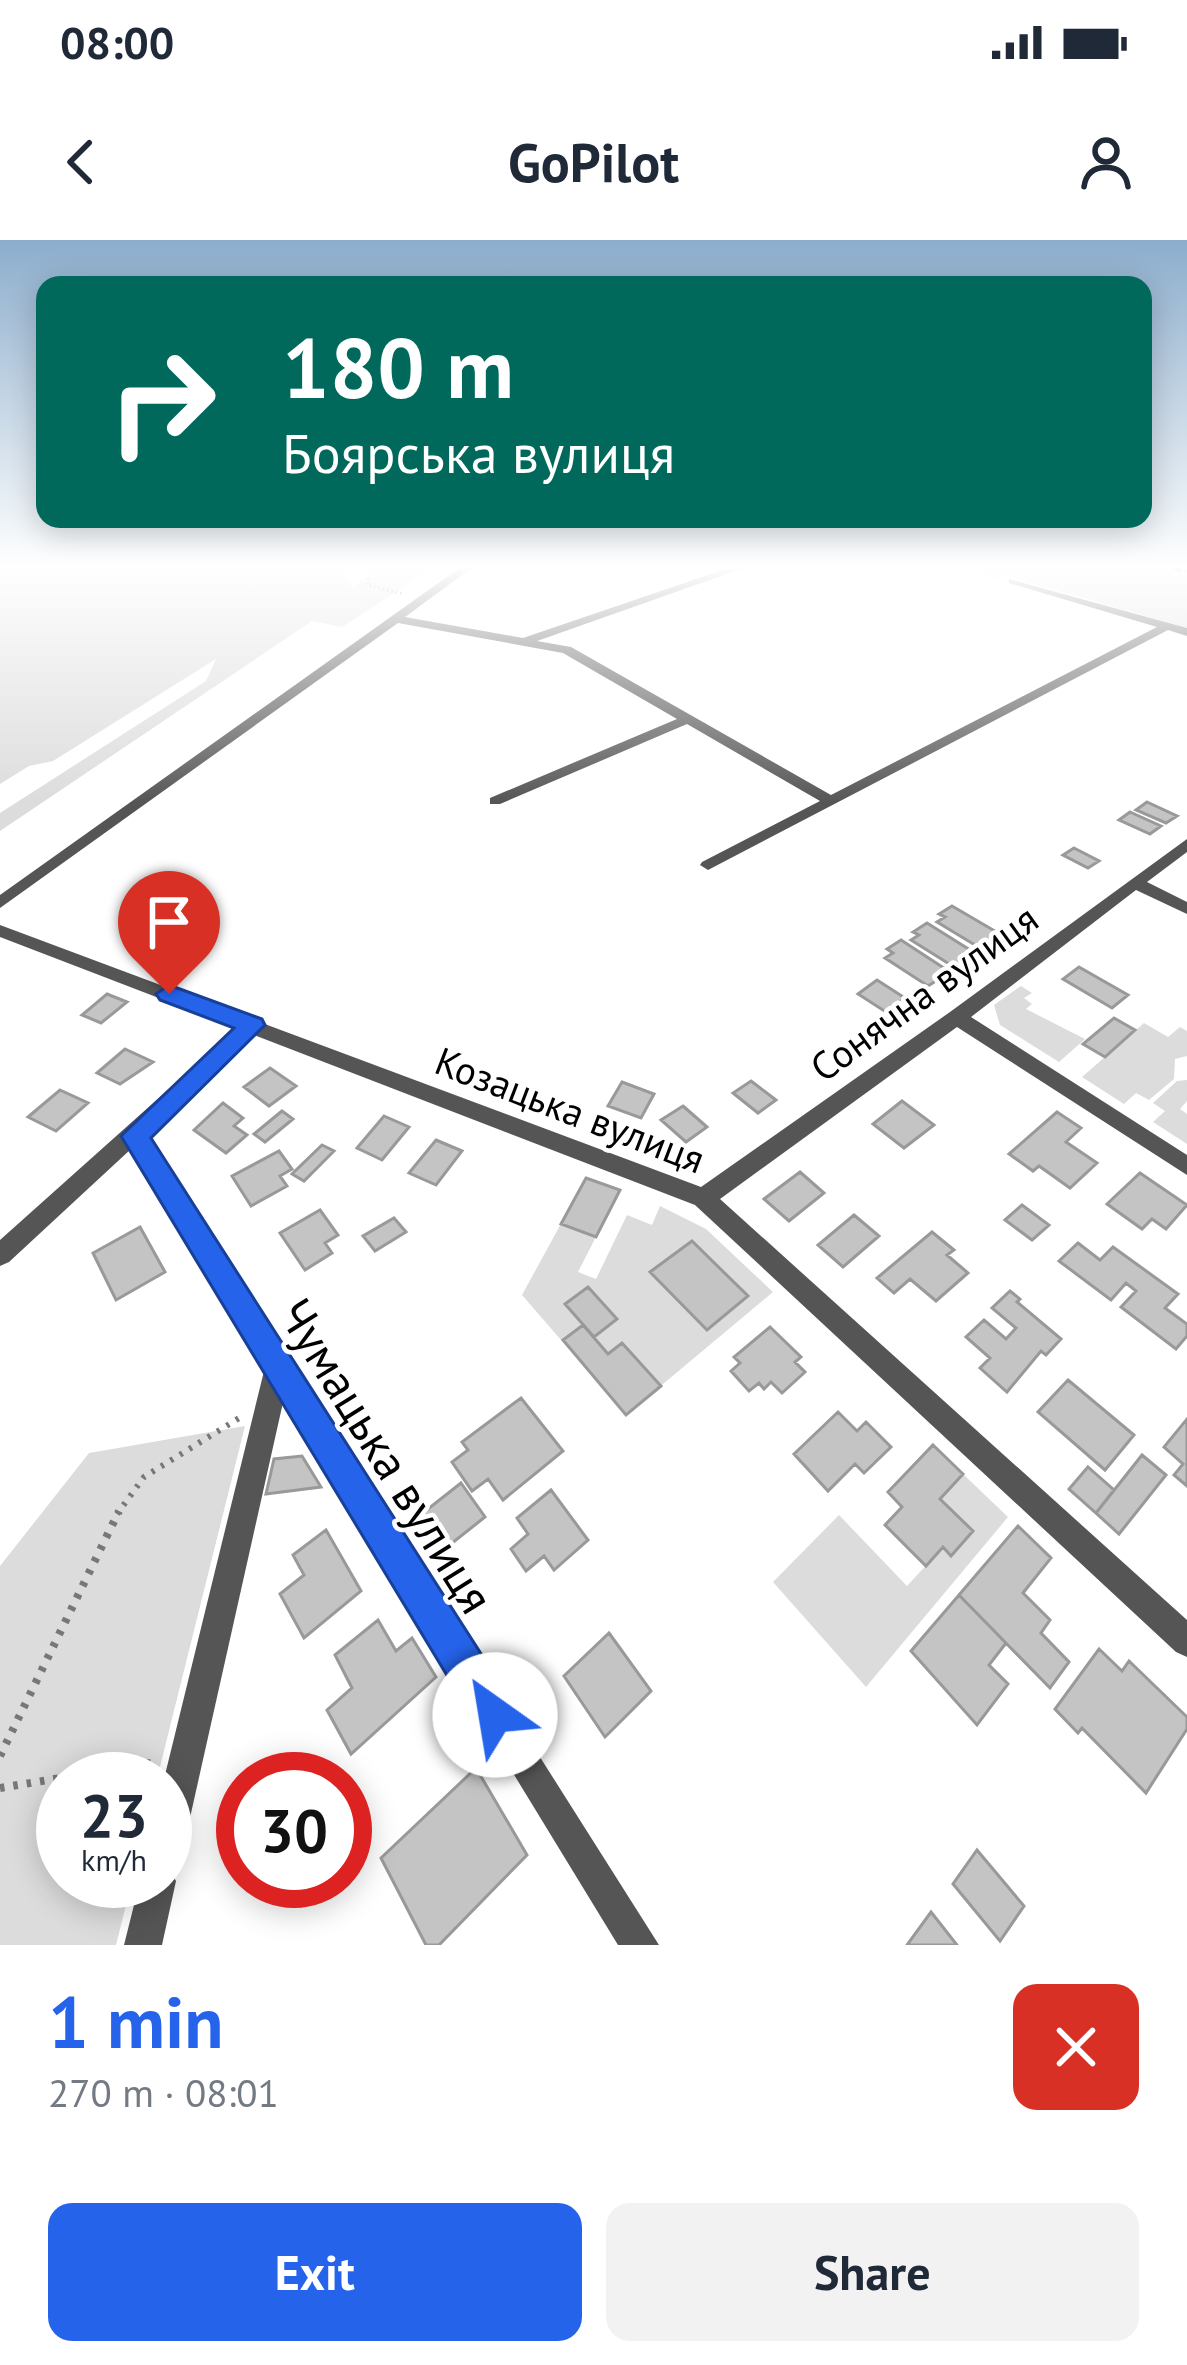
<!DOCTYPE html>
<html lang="en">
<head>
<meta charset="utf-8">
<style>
  :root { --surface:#fff; --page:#f2f2f3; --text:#1f2937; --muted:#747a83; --accent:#2563eb }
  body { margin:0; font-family:"PT Sans",sans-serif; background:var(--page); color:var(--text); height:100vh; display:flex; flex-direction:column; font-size:45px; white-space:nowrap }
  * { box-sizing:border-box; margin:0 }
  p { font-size:39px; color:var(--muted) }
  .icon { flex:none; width:66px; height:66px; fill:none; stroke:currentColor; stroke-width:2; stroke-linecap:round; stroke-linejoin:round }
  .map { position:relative; height:1705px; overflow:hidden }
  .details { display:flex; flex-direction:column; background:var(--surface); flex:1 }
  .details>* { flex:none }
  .banner { position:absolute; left:36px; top:36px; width:1116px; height:252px; border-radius:24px; box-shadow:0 6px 30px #0003; background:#00695c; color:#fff; overflow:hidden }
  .speed { position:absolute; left:36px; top:1512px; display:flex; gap:24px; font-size:60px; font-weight:700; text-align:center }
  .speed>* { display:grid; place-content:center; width:156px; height:156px; border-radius:50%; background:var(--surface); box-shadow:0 6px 30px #0003; line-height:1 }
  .speed small { font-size:30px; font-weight:400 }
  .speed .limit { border:18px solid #d22; background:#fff; color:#111 }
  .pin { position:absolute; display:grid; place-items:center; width:102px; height:102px; color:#fff; margin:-123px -51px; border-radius:50% 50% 50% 0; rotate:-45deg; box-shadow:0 0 12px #0007 }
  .pin .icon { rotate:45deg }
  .me { position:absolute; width:132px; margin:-66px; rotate:328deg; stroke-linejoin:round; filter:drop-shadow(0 0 9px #0008) }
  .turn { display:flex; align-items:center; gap:42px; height:252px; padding:0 48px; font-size:54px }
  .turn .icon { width:156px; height:156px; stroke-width:2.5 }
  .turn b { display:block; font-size:84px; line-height:102px }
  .round { display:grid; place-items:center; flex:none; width:126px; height:126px; border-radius:24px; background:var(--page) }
  .summary { display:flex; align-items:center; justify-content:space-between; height:204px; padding:0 48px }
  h1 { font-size:72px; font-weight:800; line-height:90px; color:var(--accent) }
  .button { display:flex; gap:24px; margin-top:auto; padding:24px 48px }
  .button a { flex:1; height:138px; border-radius:24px; background:var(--accent); color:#fff; font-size:48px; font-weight:800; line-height:138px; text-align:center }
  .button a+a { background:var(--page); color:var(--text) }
  .status { display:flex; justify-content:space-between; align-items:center; height:84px; padding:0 60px; background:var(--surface); direction:ltr }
  .status svg { height:33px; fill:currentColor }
  header { display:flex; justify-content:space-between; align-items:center; height:156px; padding:0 48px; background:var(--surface); font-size:54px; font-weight:800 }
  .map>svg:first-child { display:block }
  .green { fill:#dcdcdc }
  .building { fill:#c4c4c4; stroke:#999; stroke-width:3 }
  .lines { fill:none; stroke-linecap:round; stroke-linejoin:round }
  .path-far2 { stroke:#777; stroke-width:3; stroke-dasharray:1.5 3; stroke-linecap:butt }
  .path-far1 { stroke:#777; stroke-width:6; stroke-dasharray:3 8; stroke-linecap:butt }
  .path { stroke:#777; stroke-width:8; stroke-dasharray:4.5 9; stroke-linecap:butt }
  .minor { fill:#555; fill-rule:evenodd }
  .rail { stroke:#000; stroke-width:3; stroke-dasharray:10 3 1.5 3; stroke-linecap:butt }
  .route { fill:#2563eb; stroke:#184099; stroke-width:3 }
  .labels { text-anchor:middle; stroke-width:9; stroke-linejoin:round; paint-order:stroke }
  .street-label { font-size:39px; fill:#000; stroke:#fff }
  .near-street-label { font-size:48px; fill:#000; stroke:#fff }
</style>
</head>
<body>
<div class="status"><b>08:00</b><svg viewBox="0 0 49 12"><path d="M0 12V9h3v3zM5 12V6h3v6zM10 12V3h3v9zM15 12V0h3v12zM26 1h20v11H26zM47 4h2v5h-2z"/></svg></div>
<header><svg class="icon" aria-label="back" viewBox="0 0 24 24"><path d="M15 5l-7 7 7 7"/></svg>GoPilot<svg class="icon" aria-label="person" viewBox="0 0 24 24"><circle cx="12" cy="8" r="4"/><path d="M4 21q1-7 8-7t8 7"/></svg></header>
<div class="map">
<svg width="1187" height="1705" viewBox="0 0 1187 1705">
  <rect width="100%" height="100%" fill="#fff"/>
  <path class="green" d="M0,324H336L352,347L389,324H439L342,387L312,381L0,591V573L206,441L216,419L53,521L29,526L0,544Z
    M966,324H1147L1187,335V388Z
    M1021,746L1032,753L1024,758L1032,764L1026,769L1085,799L1059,822L1000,785L994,765Z
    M1144,783L1168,797L1180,787L1187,791V816L1175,819L1174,839L1149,860L1136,853L1124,864L1082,837Z
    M1187,840V861L1180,869L1187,874V904L1153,882L1165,871L1153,863L1177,841Z
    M586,938L620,950L578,1032L596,1039L627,975L652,985L660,966L706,989L773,1052L626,1175L522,1055Z
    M245,1186L157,1539H63V1641H132L116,1705H0V1326L89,1213Z
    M963,1234L1008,1277L866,1447L773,1342L839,1275L907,1346L943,1307L952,1316L973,1292L940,1259Z"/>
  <path class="building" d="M1147,562L1177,576L1166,583L1136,570Z
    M1130,572L1161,586L1150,594L1119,580Z
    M1074,608L1099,621L1088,628L1063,615Z
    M952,666L1000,694L980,708L937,682L945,677L939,674Z
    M927,683L975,713L954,727L911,700L919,695L913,692Z
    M901,700L950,732L928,746L885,718L893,713L887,709Z
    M1079,727L1128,755L1112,768L1063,739Z
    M877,740L905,758L886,772L858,754Z
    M107,754L127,762L101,783L82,775Z
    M1114,778L1135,790L1105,817L1083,804Z
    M125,809L153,822L120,844L97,833Z
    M270,828L296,846L269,866L244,847Z
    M751,841L776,860L758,873L733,853Z
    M622,842L654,854L641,878L608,866Z
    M60,850L88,863L56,891L28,877Z
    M902,861L934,885L904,908L873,884Z
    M223,863L243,878L234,886L247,895L226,913L194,890Z
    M683,866L707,887L686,902L661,880Z
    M282,871L293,879L265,902L254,894Z
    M1057,872L1081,888L1066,902L1097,923L1070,948L1039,926L1033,931L1009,914Z
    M384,876L409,887L382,920L357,908Z
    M436,900L462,911L436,945L409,933Z
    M322,905L334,911L304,941L292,934Z
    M279,911L292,929L280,936L287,946L251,966L232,936Z
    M800,932L824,953L789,981L764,959Z
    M1140,933L1187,965L1166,989L1152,979L1142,989L1107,964Z
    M586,938L620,950L596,997L561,984Z
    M1022,965L1049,985L1032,1000L1005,980Z
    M320,970L338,995L325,1003L332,1013L305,1030L280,993Z
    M854,975L879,996L843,1027L818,1005Z
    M394,978L406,992L375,1011L363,996Z
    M140,987L165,1032L116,1060L93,1013Z
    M932,992L954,1010L947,1015L968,1033L936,1061L910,1039L894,1053L877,1038Z
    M692,1001L748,1056L707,1090L650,1032Z
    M1078,1003L1100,1020L1113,1007L1178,1054L1165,1068L1187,1084V1096L1176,1109L1121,1067L1136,1051L1126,1043L1111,1060L1059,1021Z
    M588,1047L617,1079L594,1097L565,1064Z
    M1010,1051L1020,1059L1017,1062L1061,1099L1046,1115L1041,1111L1007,1152L980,1128L990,1118L966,1097L984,1080L1006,1099L1016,1088L992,1068Z
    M583,1085L608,1114L622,1103L661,1146L626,1175L563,1100Z
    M770,1087L801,1117L795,1122L805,1132L782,1153L771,1142L764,1149L759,1143L749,1151L731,1131L740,1123L734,1117Z
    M1068,1140L1134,1195L1105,1230L1038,1172Z
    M521,1158L563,1211L503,1260L488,1239L472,1251L452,1222L468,1210L462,1202Z
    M838,1172L857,1191L866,1182L891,1207L864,1233L855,1224L828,1251L794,1214Z
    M1187,1179V1246L1174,1235L1183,1224L1164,1207Z
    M933,1205L963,1234L940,1259L973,1291L951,1316L943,1307L926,1326L885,1285L902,1267L888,1252Z
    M1142,1215L1166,1235L1119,1294L1096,1273Z
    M302,1216L321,1247L266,1254L274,1219Z
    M1088,1227L1114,1250L1096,1273L1069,1249Z
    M461,1243L485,1277L442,1311L419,1276Z
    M551,1250L588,1300L554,1330L544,1316L526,1331L511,1309L528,1294L517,1278Z
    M1018,1286L1051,1318L1023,1353L1050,1380L1041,1393L1069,1422L1050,1448L959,1355Z
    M326,1290L361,1351L304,1398L280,1354L304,1335L293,1315Z
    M959,1355L1006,1403L989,1425L1008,1444L977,1485L911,1411Z
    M378,1380L396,1411L412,1398L436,1437L351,1514L327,1470L352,1448L335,1415Z
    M609,1393L651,1451L605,1497L564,1436Z
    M1099,1409L1122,1431L1129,1421L1187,1477V1489L1146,1553L1082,1488L1078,1493L1055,1469Z
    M476,1528L527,1615L439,1705H426L381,1618Z
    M977,1610L1024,1666L1000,1701L953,1644Z
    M931,1672L957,1705H907Z"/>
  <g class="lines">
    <path class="path-far2" d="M384,324L368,334V345L403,354
      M954,324L1001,337
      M0,327L10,324"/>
    <path class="path-far1" d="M117,1274L144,1237L244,1175"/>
    <path class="path" d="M0,1516L119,1271
      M0,1548L157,1522"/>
    <path class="minor" d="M465,324H477L405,377L523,398L740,324H755L537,401L571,407L831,555L1157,387L1009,343V339L1187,388V396L1168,390L708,630L700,625L702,622L820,561L687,484L500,564H490V558L677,479L563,413L398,383L0,668V655Z
      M1187,599V612L1147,642L1187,662V674L1136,650L971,777L1187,915V935L957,787L720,959L1187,1380V1417L1176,1412L695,965L254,795L146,895L659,1705H618L284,1158L183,1609L178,1622L167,1626L176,1641L162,1705H124L140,1641H165L164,1539L265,1127L131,909L9,1022L0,1026V1000L237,788L0,697V685L701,947L950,772Z"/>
    <path class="rail" d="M1155,324L1187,332"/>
  </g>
  <linearGradient id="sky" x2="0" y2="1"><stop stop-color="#8cadcc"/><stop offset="0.58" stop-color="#fff"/><stop offset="1" stop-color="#fff" stop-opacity="0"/></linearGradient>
  <rect width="1187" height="563" fill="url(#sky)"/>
  <path class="route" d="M169,745L262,779L265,785L151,898L510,1459L517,1475L510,1490L495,1496L480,1490L121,896L234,788L160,760L156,754Z"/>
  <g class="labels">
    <g class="street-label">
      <text transform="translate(924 753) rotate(-36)" y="14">Сонячна вулиця</text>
      <text transform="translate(570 870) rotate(21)" y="14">Козацька вулиця</text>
    </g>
    <g class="near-street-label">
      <text transform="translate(386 1216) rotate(58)" y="17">Чумацька вулиця</text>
    </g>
  </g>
</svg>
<div class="speed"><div>23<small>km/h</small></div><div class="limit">30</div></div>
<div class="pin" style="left:169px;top:754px;background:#d93025"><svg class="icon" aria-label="arrive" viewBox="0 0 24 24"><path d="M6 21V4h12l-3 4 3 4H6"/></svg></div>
<svg class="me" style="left:495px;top:1475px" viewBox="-20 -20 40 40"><circle r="19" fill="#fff"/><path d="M0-13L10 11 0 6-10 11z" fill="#2563eb"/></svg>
<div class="banner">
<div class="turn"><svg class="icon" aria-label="right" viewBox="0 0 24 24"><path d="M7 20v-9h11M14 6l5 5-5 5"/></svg><div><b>180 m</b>Боярська вулиця</div></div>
</div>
</div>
<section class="details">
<div class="summary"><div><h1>1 min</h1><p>270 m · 08:01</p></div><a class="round" style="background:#d93025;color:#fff"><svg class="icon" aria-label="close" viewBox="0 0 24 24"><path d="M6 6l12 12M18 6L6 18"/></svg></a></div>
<div class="button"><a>Exit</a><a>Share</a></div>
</section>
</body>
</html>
